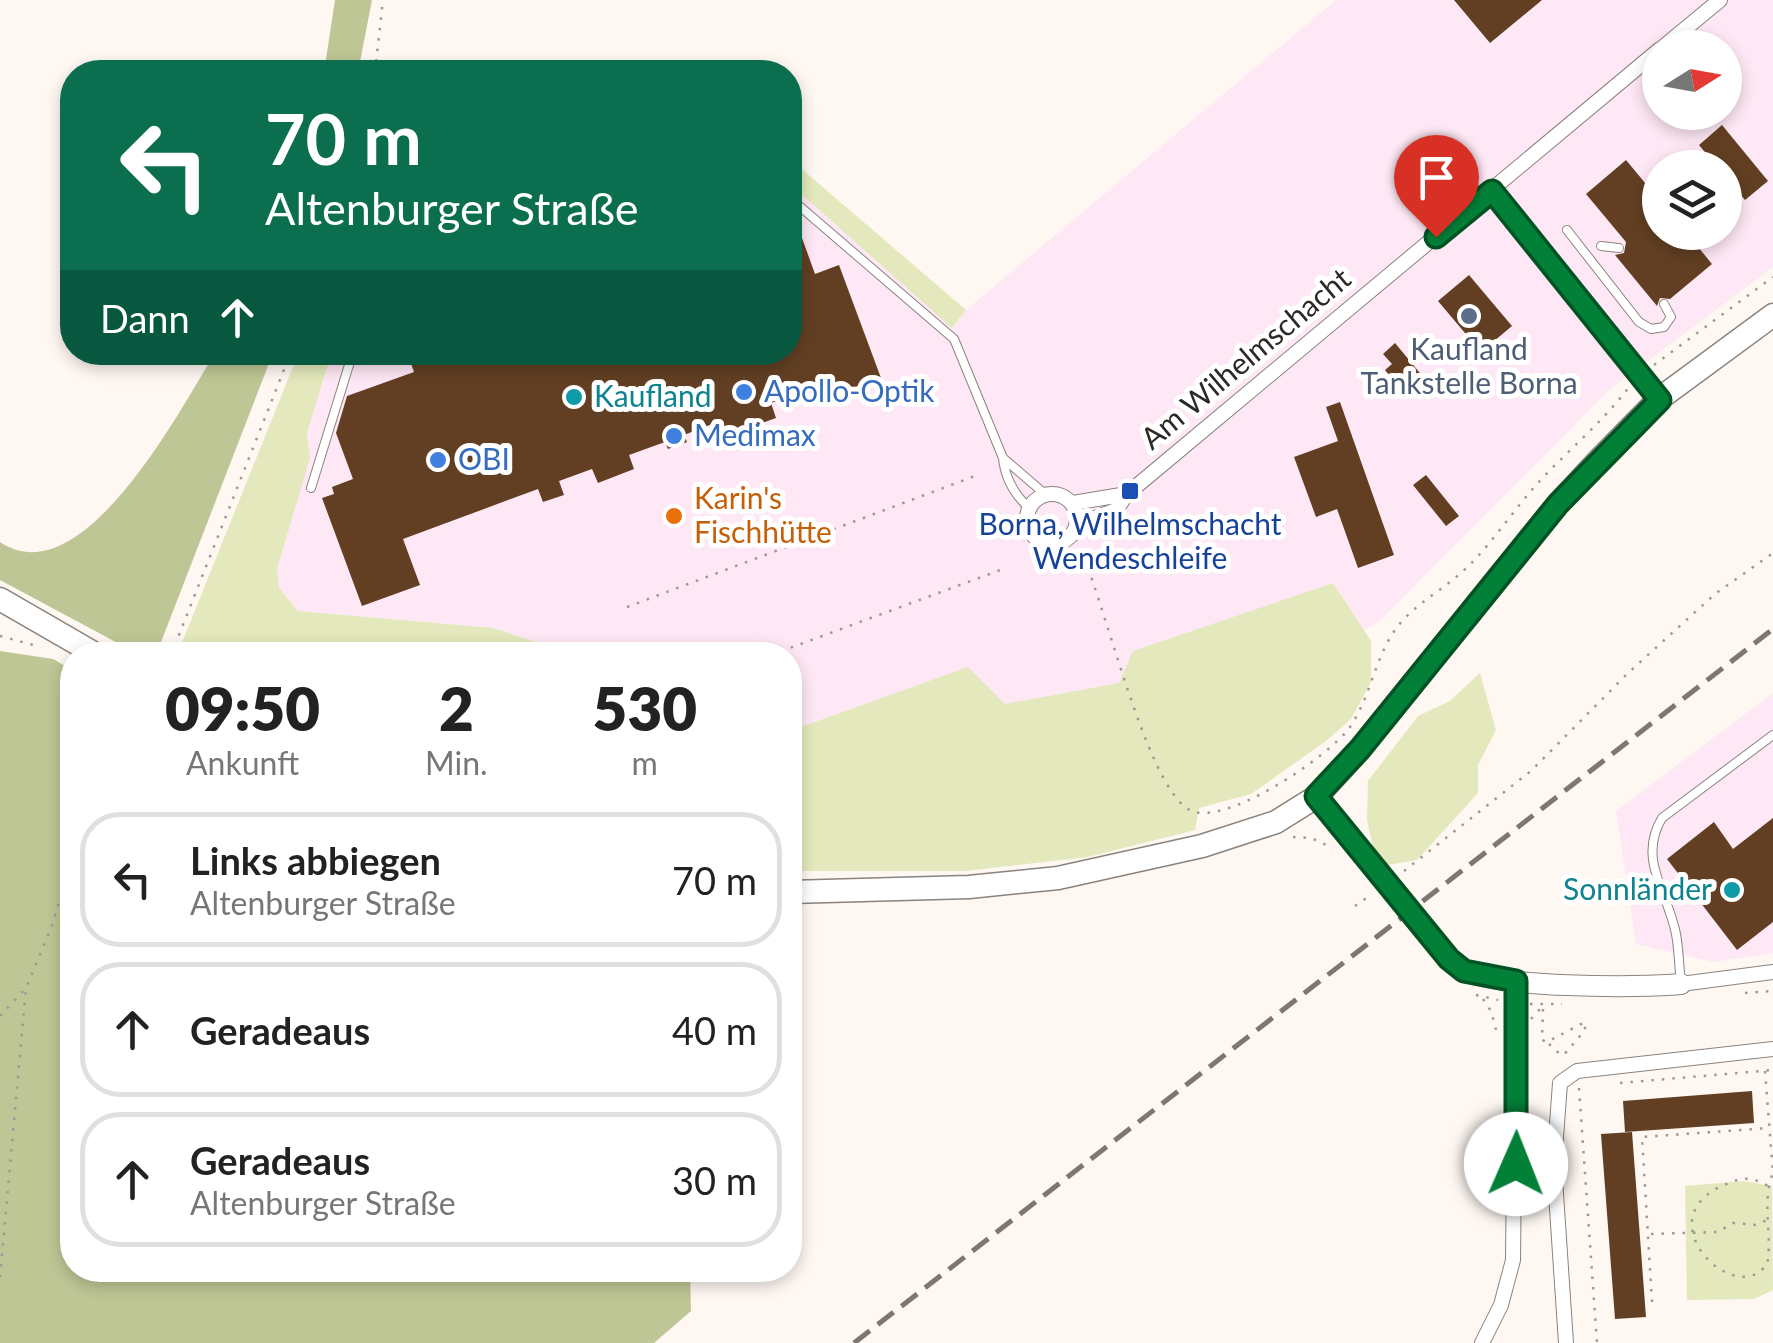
<!DOCTYPE html>
<html lang="de">
<head>
<meta charset="utf-8">
<style>
  :root { --surface:#fff; --page:#f6f6f6; --text:#222; --muted:#767676; --line:#e0e0e0 }
  body { margin:0; font-family:Lato,sans-serif; background:var(--page); color:var(--text); height:100vh; display:flex; flex-direction:column; font-size:38px; white-space:nowrap }
  * { box-sizing:border-box; margin:0 }
  p { font-size:32px; color:var(--muted) }
  .icon { flex:none; width:55px; height:55px; fill:none; stroke:currentColor; stroke-width:2; stroke-linecap:round; stroke-linejoin:round }
  .map { position:relative; flex:1; overflow:hidden }
  .details { position:absolute; left:60px; top:642px; width:742px; height:640px; display:flex; flex-direction:column; background:var(--surface); border-radius:40px; box-shadow:0 5px 15px #0003 }
  .details>* { flex:none }
  .banner { position:absolute; left:60px; top:60px; width:742px; height:305px; border-radius:40px; box-shadow:0 5px 15px #0003; background:#0b6e4f; color:#fff; overflow:hidden }
  .needle { width:65px; rotate:79deg }
  .tools { position:absolute; left:1642px; top:30px; display:grid; gap:20px }
  .tools a { display:grid; place-items:center; width:100px; height:100px; border-radius:50%; background:var(--surface); box-shadow:0 5px 15px #0003; font-size:50px }
  .pin { position:absolute; display:grid; place-items:center; width:85px; height:85px; color:#fff; margin:-102px -42px; border-radius:50% 50% 50% 0; rotate:-45deg; box-shadow:0 0 10px #0007 }
  .pin .icon { rotate:45deg }
  .me { position:absolute; width:110px; margin:-55px; rotate:1deg; stroke-linejoin:round; filter:drop-shadow(0 0 8px #0008) }
  .turn { display:flex; align-items:center; gap:35px; height:210px; padding:0 40px; font-size:45px }
  .turn .icon { width:130px; height:130px; stroke-width:2.5 }
  .turn b { display:block; font-size:70px; line-height:85px }
  .then { display:flex; align-items:center; height:95px; padding:0 40px; background:#0003; gap:20px; font-size:38px }
  .eta { display:flex; justify-content:space-evenly; align-items:center; height:170px; text-align:center }
  .eta b { font-size:60px; font-weight:800; line-height:70px }
  ul { padding:0; list-style:none }
  li { display:flex; align-items:center; gap:30px; height:135px; margin:0 20px 15px; padding:0 20px; border:5px solid var(--line); border-radius:40px }
  li div { flex:1 }
  li b { display:block; font-size:38px }
  li em { font-style:normal }
  .map>svg:first-child { display:block }
  .commercial { fill:#fee8f5; fill-rule:evenodd }
  .green { fill:#e3e9bc }
  .forest { fill:#bfc695 }
  .building { fill:#623f22 }
  .lines { fill:none; stroke-linecap:round; stroke-linejoin:round }
  .lane-casing { stroke:#8b837d; stroke-width:10 }
  .street-casing { stroke:#8b837d; stroke-width:16 }
  .secondary-casing { stroke:#8b837d; stroke-width:22 }
  .primary-casing { stroke:#8b837d; stroke-width:25 }
  .path { stroke:#9e9995; stroke-width:2.5; stroke-dasharray:2.5 8; stroke-linecap:butt }
  .lane { stroke:#fff; stroke-width:8 }
  .street { stroke:#fff; stroke-width:14 }
  .secondary { stroke:#fff; stroke-width:20 }
  .primary { stroke:#fff; stroke-width:22 }
  .rail { stroke:#7c7774; stroke-width:5; stroke-dasharray:20 10; stroke-linecap:butt }
  .secondary-bridge-casing { stroke:#8b837d; stroke-width:22; stroke-linecap:butt }
  .secondary-bridge { stroke:#fff; stroke-width:20 }
  .route-casing { stroke:#015324; stroke-width:25 }
  .route { stroke:#028038; stroke-width:18 }
  .service-dot { fill:#5c6f8a; stroke:#fff; stroke-width:4 }
  .shop-dot { fill:#3f7fe0; stroke:#fff; stroke-width:4 }
  .culture-dot { fill:#0f9aa8; stroke:#fff; stroke-width:4 }
  .transit-dot { fill:#1a4fb4; stroke:#fff; stroke-width:4 }
  .food-dot { fill:#e8710a; stroke:#fff; stroke-width:4 }
  .labels { text-anchor:middle; stroke-width:10; stroke-linejoin:round; paint-order:stroke }
  .service-label { font-size:30px; fill:#4e5e75; stroke:#fff }
  .street-label { font-size:30px; fill:#2c2927; stroke:#fff }
  .shop-label { font-size:30px; fill:#366cbe; stroke:#fff; text-anchor:start }
  .culture-label { font-size:30px; fill:#0d838f; stroke:#fff; text-anchor:start }
  .food-label { font-size:30px; fill:#c56008; stroke:#fff; text-anchor:start }
  .transit-label { font-size:30px; fill:#164399; stroke:#fff }
</style>
</head>
<body>
<div class="map">
<svg width="1773" height="1343" viewBox="0 0 1773 1343">
  <rect width="100%" height="100%" fill="#fef7f2"/>
  <path class="commercial" d="M1336,0H1773V267L1609,390L1380,621L1209,717L790,732V655H576L493,628L298,611L279,588L277,569L310,458L307,433L329,361L328,353L790,352V184L953,328L966,310ZM1660,48H1725V112H1660ZM1660,168H1725V232H1660Z
    M1773,693V953L1714,962L1636,944L1616,811Z"/>
  <path class="green" d="M790,159L966,310L952,328L790,184Z
    M299,352L328,353L329,361L307,433L310,458L277,569L279,588L298,611L493,628L576,655H177Z
    M1333,583L1371,641V682L1351,719L1326,741L1251,794L1199,808L1195,830L1088,857L965,871H790V731L968,667L1005,704L1119,683L1133,651Z
    M1480,673L1496,730L1478,765V793L1417,860L1382,866L1374,851L1367,820L1368,781L1418,716L1450,701Z
    M1744,1181L1772,1186L1773,1290L1754,1299L1687,1300L1685,1186Z"/>
  <path class="forest" d="M335,0H372L358,72H324Z
    M215,353H273L156,655H140L0,580V542C82,598 181,408 215,353Z
    M0,651L53,659L72,670V1270H690L691,1311L654,1343H0Z"/>
  <path class="building" d="M1454,0H1542L1490,43Z
    M1722,125L1768,181L1745,200L1725,176V168H1718L1699,145Z
    M1626,160L1660,201V232H1686L1712,264L1670,299L1660,298L1657,306L1615,255L1624,253L1626,242L1586,194Z
    M802,238L815,274L839,265L881,378L828,397L823,383L771,403L776,418L726,436L720,421L684,435L687,442L668,449L665,442L629,455L634,469L598,483L592,469L559,481L564,495L543,502L538,489L403,539L420,585L362,606L322,498L334,494L332,487L353,479L336,433L347,396L414,372L407,352H790V243Z
    M1469,275L1512,326L1481,352L1438,301Z
    M1395,343L1424,378L1405,394L1385,370L1392,364L1383,354Z
    M1340,402L1394,555L1358,568L1337,509L1316,517L1294,457L1338,441L1326,407Z
    M1426,475L1459,516L1446,526L1413,485Z
    M1773,818V922L1737,950L1667,859L1714,822L1733,849Z
    M1752,1091L1754,1123L1625,1132L1623,1101Z
    M1632,1132L1646,1317L1615,1319L1601,1134Z"/>
  <g class="lines">
    <g class="lane-casing">
      <path id="lane" d="M790,198L954,339L1003,458C1005,479 1014,494 1029,508
        M1567,230L1639,322L1651,329L1664,327L1671,317L1664,304
        M1601,246L1619,248
        M1003,458L1045,494
        M311,488L353,352
        M1681,983C1679,967 1679,950 1676,934C1668,892 1637,860 1662,818L1773,735"/>
    </g>
    <g class="street-casing">
      <path id="street" d="M1662,48L1720,0
        M1491,191L1659,399
        M1027 519a25 25 0 1 1 50 0a25 25 0 1 1-50 0Z
        M1073,503L1127,494
        M1077,525L1116,510L1127,494L1660,49
        M1681,984L1773,972
        M1482,1343L1501,1305L1513,1260L1516,981
        M1566,1343L1554,1164L1560,1083L1577,1071L1773,1049"/>
    </g>
    <g class="secondary-casing">
      <path id="secondary" d="M1316,797L1379,875
        M1428,935C1438,947 1448,961 1461,969C1493,988 1640,988 1681,984"/>
    </g>
    <g class="primary-casing">
      <path id="primary" d="M0,599L97,655
        M790,892L969,887L1058,878L1202,846L1276,822L1316,797L1360,749L1558,504L1599,460L1659,399L1773,315"/>
    </g>
    <path class="path" d="M375,72L383,0
      M1654,365L1773,277
      M1076,539C1104,595 1144,781 1188,809C1221,831 1331,755 1350,727C1373,693 1375,651 1403,620C1421,601 1443,589 1462,572C1490,547 1511,513 1536,485C1566,452 1602,423 1629,387
      M627,607L975,476
      M0,636L37,646
      M171,655L291,352
      M771,655L1003,569
      M1293,837L1311,838L1333,848
      M1404,871L1532,770L1627,674L1715,594L1773,553
      M1355,906L1369,896
      M1745,993L1773,991
      M1476,995L1498,1000
      M1483,999L1491,1011L1498,1037
      M1530,1004H1562
      M1543,1009L1542,1040L1547,1042L1585,1022V1030L1562,1057L1564,1059
      M0,1016L26,988
      M1531,1019L1542,1007
      M1549,1044L1561,1055
      M1765,1071L1773,1173C1761,1200 1773,1240 1767,1264C1735,1310 1644,1219 1724,1185C1743,1177 1750,1176 1768,1186
      M1620,1083L1773,1070
      M1579,1088L1597,1343
      M1651,1234L1718,1232L1733,1223L1756,1225L1769,1219
      M0,1277L26,988L52,926L72,857
      M1652,1302L1642,1137L1768,1128"/>
    <use href="#lane" class="lane"/>
    <use href="#street" class="street"/>
    <use href="#secondary" class="secondary"/>
    <use href="#primary" class="primary"/>
    <path class="rail" d="M854,1343L1773,629"/>
    <g class="secondary-bridge-casing">
      <path id="secondary-bridge" d="M1379,875L1428,935"/>
    </g>
    <use href="#secondary-bridge" class="secondary-bridge"/>
  </g>
  <g class="lines">
    <g class="route-casing">
      <path id="route" d="M1436,237L1492,191L1660,400L1558,504L1360,749L1316,796L1449,959L1464,971L1516,981V1164"/>
    </g>
    <use href="#route" class="route"/>
  </g>
  <circle class="service-dot" cx="1469" cy="316" r="10"/>
  <g class="shop-dot">
    <circle cx="744" cy="392" r="10"/>
    <circle cx="674" cy="436" r="10"/>
    <circle cx="438" cy="460" r="10"/>
  </g>
  <g class="culture-dot">
    <circle cx="574" cy="397" r="10"/>
    <circle cx="1732" cy="890" r="10"/>
  </g>
  <rect class="transit-dot" x="1120" y="481" width="20" height="20" rx="5"/>
  <circle class="food-dot" cx="674" cy="516" r="10"/>
  <g class="labels">
    <g class="service-label">
      <text x="1469" y="360">Kaufland<tspan x="1469" dy="34">Tankstelle Borna</tspan></text>
    </g>
    <g class="street-label">
      <text transform="translate(1246 359) rotate(-40)" y="10">Am Wilhelmschacht</text>
    </g>
    <g class="shop-label">
      <text x="764" y="402">Apollo-Optik</text>
      <text x="694" y="446">Medimax</text>
      <text x="458" y="470">OBI</text>
    </g>
    <g class="culture-label">
      <text x="594" y="407">Kaufland</text>
      <text x="1712" y="900" text-anchor="end">Sonnländer</text>
    </g>
    <g class="food-label">
      <text x="694" y="509">Karin's<tspan x="694" dy="34">Fischhütte</tspan></text>
    </g>
    <g class="transit-label">
      <text x="1130" y="535">Borna, Wilhelmschacht<tspan x="1130" dy="34">Wendeschleife</tspan></text>
    </g>
  </g>
</svg>
<div class="tools">
<a><svg class="needle" viewBox="-14 -14 28 28"><path d="M0-13l5 13h-10z" fill="#e53935"/><path d="M0 13l5-13h-10z" fill="#767676"/></svg></a>
<a><svg class="icon" aria-label="layers" viewBox="0 0 24 24"><path d="M12 4l9 5-9 5-9-5zM3 14l9 5 9-5"/></svg></a>
</div>
<div class="pin" style="left:1436px;top:237px;background:#d93025"><svg class="icon" aria-label="arrive" viewBox="0 0 24 24"><path d="M6 21V4h12l-3 4 3 4H6"/></svg></div>
<svg class="me" style="left:1516px;top:1164px" viewBox="-20 -20 40 40"><circle r="19" fill="#fff"/><path d="M0-13L10 11 0 6-10 11z" fill="#028038"/></svg>
<div class="banner">
<div class="turn"><svg class="icon" aria-label="left" viewBox="0 0 24 24"><path d="M17 20v-9H6M10 6l-5 5 5 5"/></svg><div><b>70 m</b>Altenburger Straße</div></div>
<div class="then">Dann<svg class="icon" aria-label="ahead" viewBox="0 0 24 24"><path d="M12 20V5M6 11l6-6 6 6"/></svg></div>
</div>
<section class="details">
<div class="eta">
<div><b>09:50</b><p>Ankunft</p></div>
<div><b>2</b><p>Min.</p></div>
<div><b>530</b><p>m</p></div>
</div>
<ul>
<li><svg class="icon" aria-label="left" viewBox="0 0 24 24"><path d="M17 20v-9H6M10 6l-5 5 5 5"/></svg><div><b>Links abbiegen</b><p>Altenburger Straße</p></div><em>70 m</em></li>
<li><svg class="icon" aria-label="ahead" viewBox="0 0 24 24"><path d="M12 20V5M6 11l6-6 6 6"/></svg><div><b>Geradeaus</b></div><em>40 m</em></li>
<li><svg class="icon" aria-label="ahead" viewBox="0 0 24 24"><path d="M12 20V5M6 11l6-6 6 6"/></svg><div><b>Geradeaus</b><p>Altenburger Straße</p></div><em>30 m</em></li>
</ul>
</section>
</div>
</body>
</html>
